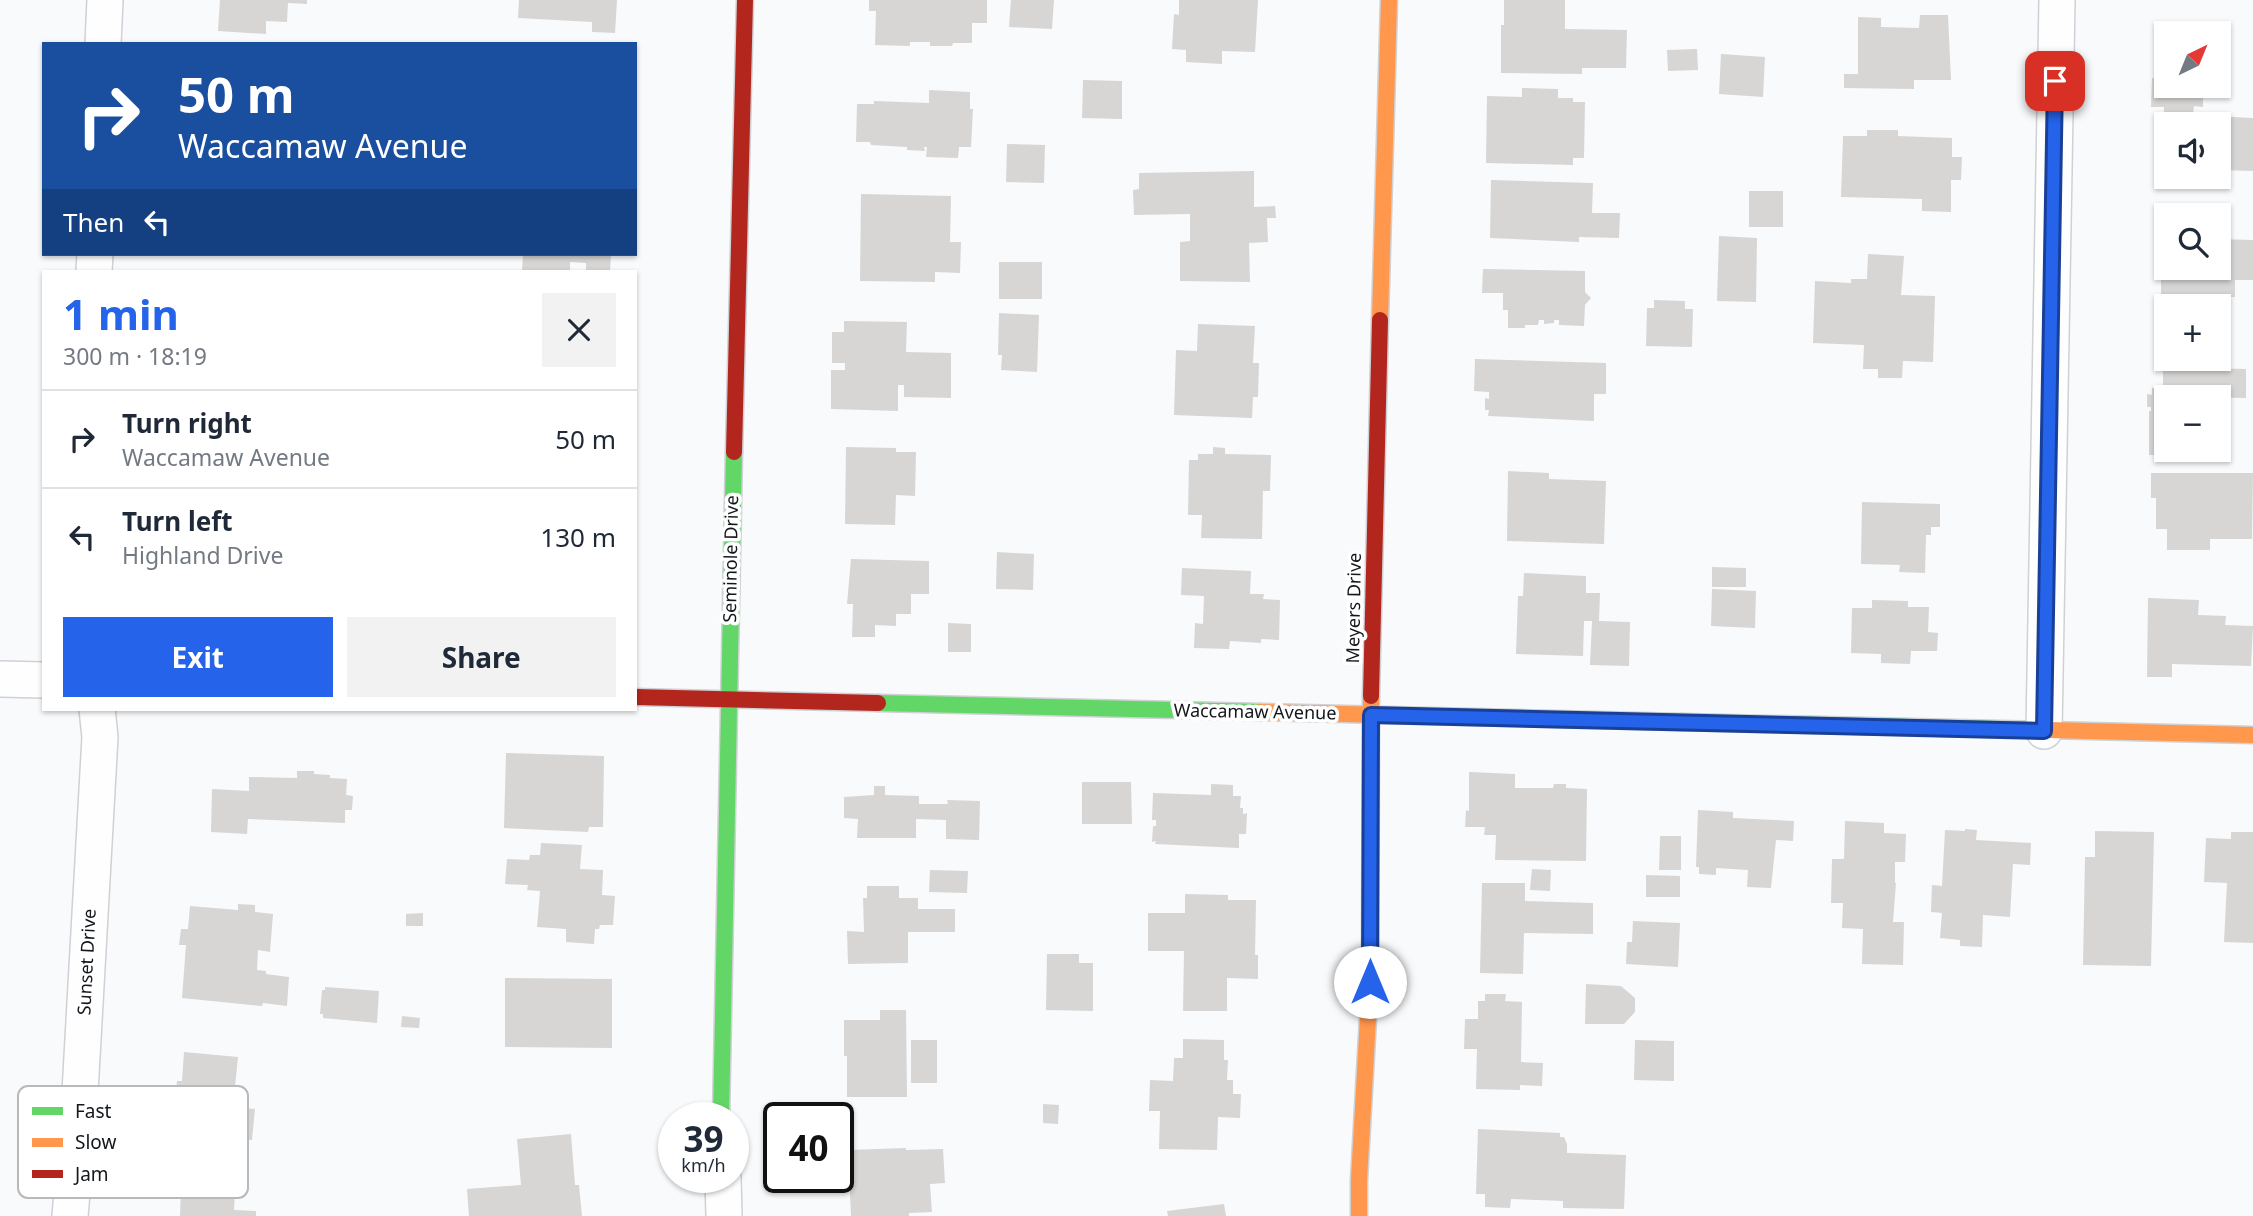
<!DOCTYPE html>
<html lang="en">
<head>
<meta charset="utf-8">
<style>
  :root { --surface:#fff; --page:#f2f2f3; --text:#1f2937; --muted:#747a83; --line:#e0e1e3; --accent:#2563eb }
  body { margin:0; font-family:"Noto Sans",sans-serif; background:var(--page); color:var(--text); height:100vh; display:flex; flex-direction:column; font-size:26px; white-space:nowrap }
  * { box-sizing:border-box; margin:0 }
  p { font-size:23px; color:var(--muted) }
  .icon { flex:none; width:38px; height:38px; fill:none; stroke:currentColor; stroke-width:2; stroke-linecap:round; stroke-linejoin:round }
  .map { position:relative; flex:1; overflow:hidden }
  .side { position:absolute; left:42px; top:270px; width:595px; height:441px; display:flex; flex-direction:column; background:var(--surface); border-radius:0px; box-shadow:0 2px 5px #0004 }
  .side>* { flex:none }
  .top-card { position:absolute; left:42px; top:42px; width:595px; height:214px; border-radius:0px; box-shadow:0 2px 5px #0004; background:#1a4fa0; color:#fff; overflow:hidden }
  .needle { width:46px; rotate:43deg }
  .fabs { position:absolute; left:2154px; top:21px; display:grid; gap:14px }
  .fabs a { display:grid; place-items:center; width:77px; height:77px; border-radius:0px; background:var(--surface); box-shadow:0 2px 5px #0004; font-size:35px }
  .speed { position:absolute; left:658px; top:1102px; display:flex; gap:14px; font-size:35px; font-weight:700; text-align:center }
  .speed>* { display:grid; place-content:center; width:91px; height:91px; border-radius:50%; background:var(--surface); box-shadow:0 2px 5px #0004; line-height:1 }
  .speed small { font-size:18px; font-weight:400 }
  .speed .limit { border:4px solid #111; border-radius:10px; background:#fff; color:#111 }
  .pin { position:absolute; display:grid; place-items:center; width:60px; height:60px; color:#fff; margin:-30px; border-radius:14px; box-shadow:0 4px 10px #0006 }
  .me { position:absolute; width:77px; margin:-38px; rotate:0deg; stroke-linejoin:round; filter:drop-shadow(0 0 5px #0008) }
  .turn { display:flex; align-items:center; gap:24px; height:147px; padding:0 21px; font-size:32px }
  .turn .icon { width:91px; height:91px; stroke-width:2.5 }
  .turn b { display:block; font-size:49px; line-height:60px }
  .then { display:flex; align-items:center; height:66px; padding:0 21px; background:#0003; gap:14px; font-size:26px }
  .round { display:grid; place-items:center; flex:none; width:74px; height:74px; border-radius:0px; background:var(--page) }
  .summary { display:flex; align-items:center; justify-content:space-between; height:119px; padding:0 21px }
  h1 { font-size:42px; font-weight:700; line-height:52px; color:var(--accent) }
  .button { display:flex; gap:14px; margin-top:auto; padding:14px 21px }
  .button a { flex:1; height:80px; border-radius:0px; background:var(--accent); color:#fff; font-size:28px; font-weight:700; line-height:80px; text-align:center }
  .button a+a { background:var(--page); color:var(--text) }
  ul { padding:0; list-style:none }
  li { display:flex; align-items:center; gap:21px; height:98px; padding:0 21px; border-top:2px solid var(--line) }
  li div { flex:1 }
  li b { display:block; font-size:26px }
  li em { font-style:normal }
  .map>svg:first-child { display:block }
  .building { fill:#d7d6d5 }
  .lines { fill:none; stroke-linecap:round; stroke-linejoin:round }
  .street-casing { stroke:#cfd1d4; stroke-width:38 }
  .fast-casing { stroke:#cfd1d4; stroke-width:19 }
  .slow-casing { stroke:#cfd1d4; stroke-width:19 }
  .jam-casing { stroke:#cfd1d4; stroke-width:19 }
  .street { stroke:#fefeff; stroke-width:35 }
  .fast { stroke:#63d668; stroke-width:16 }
  .slow { stroke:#ff974d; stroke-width:16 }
  .jam { stroke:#b3261e; stroke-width:16 }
  .route-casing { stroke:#184099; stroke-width:18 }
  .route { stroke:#2563eb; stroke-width:12 }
  .labels { text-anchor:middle; stroke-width:7; stroke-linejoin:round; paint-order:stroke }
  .street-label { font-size:18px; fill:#13161a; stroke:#fff }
  .key { fill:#fff; stroke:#b8b9ba; stroke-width:2 }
  .key-label { font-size:19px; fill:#13161a }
</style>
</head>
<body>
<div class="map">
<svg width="2253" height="1216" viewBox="0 0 2253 1216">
  <rect width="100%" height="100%" fill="#f8fafc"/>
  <path class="building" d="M220,0H307V4L288,3L287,22L266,21V34L218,31Z
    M519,0H617L615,33L592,32V22L518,18Z
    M869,0H987V23H972V43H953L952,46H930V42H910V46L875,45L876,11H869Z
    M1011,0H1054L1052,29L1009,27Z
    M1179,0H1258L1255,52L1222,51V64L1186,62V50L1172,49L1174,14L1179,15Z
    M1504,0H1565V29L1627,30L1626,68H1582V74L1501,73V25H1504Z
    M1920,15H1948L1951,80H1914V89L1844,88V74H1858V17L1881,18V27L1919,28Z
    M1697,49L1698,70L1668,71L1667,50Z
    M2157,51H2166V86H2203V107L2194,106L2193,115L2253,118V171L2219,170V124H2166V168H2162L2164,107H2151L2152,78H2156Z
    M1721,54L1765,57L1763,97L1719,94Z
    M1083,80L1122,81V119L1082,118Z
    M1522,88L1558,89V98H1573V102H1585L1584,158H1573V165L1486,163L1487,96L1522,97Z
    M929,90L970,92V109H973L971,147H959L958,158L926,157L927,147H924L925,151L907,150V147L871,145L870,142H856L857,104H874V101L929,103Z
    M1867,130H1898V136L1952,138V157H1962L1961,180H1951V212L1922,211V199L1841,197L1843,136H1867Z
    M1007,144L1045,145L1044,183L1006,182Z
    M1254,171V207L1275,206L1276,218H1267L1268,242L1249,243L1250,282L1180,281V242L1190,241V214L1134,215L1133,190L1139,189V173Z
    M1491,180L1593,183L1592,213H1620L1619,238L1579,237V242L1490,238Z
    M1749,191H1783V227H1749Z
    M861,194L951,196L950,242H961L960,273L935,272V282L860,281Z
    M1719,236L1757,238L1756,302L1717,301Z
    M2155,238H2166V268H2219V239L2253,240V280H2235V297H2231V305L2166,306V334H2161V279H2155Z
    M523,254H611L610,271H586V263L570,262V271H522Z
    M1868,254L1904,256L1901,295L1935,296L1933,362L1903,361L1902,378H1878V369H1863L1864,345L1813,343L1815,281L1851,283V279H1867Z
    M999,262H1042V299H999Z
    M1483,269L1585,271V292L1591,298L1585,305L1584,326L1559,325V320H1554V323L1544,324V320H1539L1538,325H1525V328H1508V310H1503V293H1482Z
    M1654,300L1685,301V309H1693L1692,347L1646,346L1647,308H1654Z
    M999,313L1039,315L1037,372L1001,370L1002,355H998Z
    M844,321L907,322L906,352L951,353V398L904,397V385H898V411L831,409V370H845V363H832V332H844Z
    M1198,324L1255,326L1253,363H1259L1258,397H1253L1252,418L1174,415L1176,350L1197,351Z
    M1475,359L1606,363V394H1594V421L1488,416L1489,410H1485V398L1489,399V392L1474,391Z
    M2163,367L2246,369V398L2166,397V450H2195V456L2149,455V411H2151V407H2147V394L2152,395V388H2163Z
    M846,447L896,448V452H916L915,496L896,495L895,525L845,524Z
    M1213,447L1225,448V454L1271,455L1270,491H1263L1262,539L1201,538L1202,515H1188L1189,460H1198V454H1213Z
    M1508,471L1549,473V479L1606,481L1604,544L1507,541Z
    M2151,473H2253L2252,539H2210V550H2167V529H2156V498H2151Z
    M1862,502L1940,504V527H1931V535H1926L1925,573L1899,572L1900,565L1861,564Z
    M997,552L1034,554L1033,590L996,589Z
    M851,559L929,561V594H911V614H896V626L875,625V637H852L853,604H847Z
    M1712,567L1746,568V587H1712Z
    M1182,568L1251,571L1250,594H1264L1263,599L1280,600L1279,640L1261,639V643L1230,641L1229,649L1194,648L1195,623L1203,624L1204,596L1181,595Z
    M1524,573L1586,576V593H1600L1599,621L1630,622L1629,666L1590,665L1592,621H1584L1583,656L1516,654L1518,596H1523Z
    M1712,589L1756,591L1755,628L1711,626Z
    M2148,598L2199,600L2198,615L2226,616L2225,625L2253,626L2251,666L2172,664V677H2147Z
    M1872,600L1908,601V607H1929L1928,632L1938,633L1937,651H1911L1910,664L1881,663V654L1851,653L1852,608H1872Z
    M948,623L971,624V652H948Z
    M506,753L604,756L603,827H589L588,832L504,828Z
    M297,771H314V774L330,775V778L347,779L346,795L353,796L352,810H345V823L248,819L247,834L211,832L212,789L249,791V777L297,778Z
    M1469,772L1515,774V788H1553L1554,784H1566V788L1587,789L1586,861L1495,860L1496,835H1484L1485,827H1465L1466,810L1469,811Z
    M1082,782H1131L1132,824H1082Z
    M1211,784L1233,785V796H1241L1240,808H1243V814L1247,813L1246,834H1239V848L1155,844L1156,841L1152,842L1153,826H1156V820H1152L1153,793L1211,795Z
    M874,786H885V795L919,796V804H948L947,800L980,801L979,840L946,839V820L916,819V838H857L858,819L844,818V797L874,795Z
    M1698,810L1733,812V818L1794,821L1793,841L1776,840L1771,888L1747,887L1748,870L1716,868V875L1699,874V867H1696Z
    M1845,821L1884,823V833L1906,834L1905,862H1895V883H1896L1893,922H1904L1903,965L1862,964L1863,929L1842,928L1843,903H1831L1832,859H1844Z
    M1965,829L1977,830L1976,840L2031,843L2030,865L2013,864L2010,917L1983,915L1982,947L1960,946V940L1940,938L1942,913L1931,912L1932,885L1942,886L1945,830L1965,831Z
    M2095,831L2154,832L2151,966L2083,965L2085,857H2095Z
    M2231,832H2253V943L2224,942L2227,883L2204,882L2206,838L2231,839Z
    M1660,836H1681V870H1659Z
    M541,843L582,845L580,869L603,870L602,895L615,896L613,925H600L599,929H595L594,944L566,942V929L537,927L540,891L527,890L528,885L505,884L507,859L529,860L530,855H540Z
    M1532,869L1551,870L1550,891L1530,890Z
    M930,870L968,871L967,893L929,892Z
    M1646,875L1680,876V897H1646Z
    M1482,883H1525V901L1593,903V934L1524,933L1523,974L1480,973Z
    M867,886H899V898H918V909H955V932H908V963L848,964L847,931L864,932L863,898H867Z
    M1185,894L1228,895V900H1256L1255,955H1258V979L1227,978V1011H1183L1184,951H1148V913H1185Z
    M238,904L255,905V912L273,914L270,952L258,950L257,970L266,971V974L289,977L287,1006L263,1003L262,1006L182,998L186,945H179L181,929H188L190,906L238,910Z
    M423,913V926H406V914Z
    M1633,921L1680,923L1678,967L1626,964L1627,942H1632Z
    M1047,954H1079V963H1093V1011L1046,1010Z
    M505,978L612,979V1048L505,1047Z
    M1586,984L1621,986L1635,998V1012L1624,1024H1585Z
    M325,987L379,991L377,1023L323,1018V1014H320L322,990H325Z
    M1485,994H1506L1505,1001L1522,1002L1521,1062L1543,1063L1542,1086L1520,1085V1090L1476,1089L1477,1049H1464L1465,1019H1478V1001H1485Z
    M880,1010H906L907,1097H847V1056H844V1020H880Z
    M402,1016L420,1018L419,1028L401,1027Z
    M1183,1039L1224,1040V1060H1228L1227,1080H1233V1094H1241L1240,1118L1218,1117L1217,1150L1159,1149L1160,1111H1149L1150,1080L1173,1081L1174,1058H1183Z
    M911,1040H937V1083H911Z
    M1635,1040L1674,1041V1081L1634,1080Z
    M184,1052L238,1057L233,1107L255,1109L252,1140L230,1138L228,1153L178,1148L180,1128L173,1127L177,1081H182Z
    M1043,1104L1059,1105L1058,1124L1043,1123Z
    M1478,1129L1560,1133V1137H1564L1567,1144V1153L1626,1155L1624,1209L1563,1208V1201L1511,1199L1510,1208L1485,1207V1194H1476Z
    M571,1134L575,1185H579L582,1216H469L467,1189L521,1185L517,1139Z
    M906,1148V1150L943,1149L945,1183L930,1184L932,1212L909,1213V1216H851L848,1150Z
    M181,1189L235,1191L234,1210L256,1211V1216H180Z
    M1224,1204L1226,1216H1168L1167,1211Z"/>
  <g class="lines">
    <g class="street-casing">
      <path id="street" d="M103,44L105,0
        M94,271L95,254
        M0,679L44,680
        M2044,731L2057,0
        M723,1178L724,1216
        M70,1216L79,1110L100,737L97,709"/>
    </g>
    <g class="fast-casing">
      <path id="fast" d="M878,703L1260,712
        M1682,722L2048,730
        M721,1118L734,452"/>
    </g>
    <g class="slow-casing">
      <path id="slow" d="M1380,320L1389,0
        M1260,712L1682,722
        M2048,730L2253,735
        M1359,1216V1180L1370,982L1371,696"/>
    </g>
    <g class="jam-casing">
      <path id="jam" d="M734,452L745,0
        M1371,696L1380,320
        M635,697L878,703"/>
    </g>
    <use href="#street" class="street"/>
    <use href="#fast" class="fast"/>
    <use href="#slow" class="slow"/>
    <use href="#jam" class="jam"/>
  </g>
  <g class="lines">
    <g class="route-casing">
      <path id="route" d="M1370,982L1371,715L2044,731L2055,81"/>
    </g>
    <use href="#route" class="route"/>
  </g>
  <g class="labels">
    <g class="street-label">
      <text transform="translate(731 559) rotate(-89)" y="6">Seminole Drive</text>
      <text transform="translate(1354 608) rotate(-89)" y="6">Meyers Drive</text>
      <text transform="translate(1255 712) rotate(1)" y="6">Waccamaw Avenue</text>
      <text transform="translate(87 962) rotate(-87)" y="6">Sunset Drive</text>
    </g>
  </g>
  <rect x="18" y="1086" width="230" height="112" rx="10" class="key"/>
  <rect x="32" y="1107" width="31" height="8" fill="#63d668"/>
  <rect x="32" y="1138" width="31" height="9" fill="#ff974d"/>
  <rect x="32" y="1170" width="31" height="8" fill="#b3261e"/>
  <g class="key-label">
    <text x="75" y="1118">Fast</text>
    <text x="75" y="1149">Slow</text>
    <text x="75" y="1181">Jam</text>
  </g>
</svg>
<div class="fabs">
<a><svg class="needle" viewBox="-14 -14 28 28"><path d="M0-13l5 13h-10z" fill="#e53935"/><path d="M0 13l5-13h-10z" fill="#747a83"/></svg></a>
<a><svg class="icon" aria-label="sound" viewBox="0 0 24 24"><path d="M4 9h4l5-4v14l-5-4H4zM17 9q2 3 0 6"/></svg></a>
<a><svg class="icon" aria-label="search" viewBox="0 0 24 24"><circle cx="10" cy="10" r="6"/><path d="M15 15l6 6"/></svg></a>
<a>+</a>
<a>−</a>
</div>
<div class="speed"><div>39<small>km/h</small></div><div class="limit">40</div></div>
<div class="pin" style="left:2055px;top:81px;background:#d93025"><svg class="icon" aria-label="arrive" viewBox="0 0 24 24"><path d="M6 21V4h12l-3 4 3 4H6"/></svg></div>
<svg class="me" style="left:1370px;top:982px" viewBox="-20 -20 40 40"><circle r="19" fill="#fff"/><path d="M0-13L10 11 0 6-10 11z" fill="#2563eb"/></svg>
<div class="top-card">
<div class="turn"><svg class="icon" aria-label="right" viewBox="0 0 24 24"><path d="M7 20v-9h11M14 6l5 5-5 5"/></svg><div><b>50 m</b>Waccamaw Avenue</div></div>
<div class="then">Then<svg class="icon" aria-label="left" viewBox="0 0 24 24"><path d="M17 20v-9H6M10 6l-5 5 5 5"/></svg></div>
</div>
<section class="side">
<div class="summary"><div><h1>1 min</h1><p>300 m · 18:19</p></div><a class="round"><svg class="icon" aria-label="close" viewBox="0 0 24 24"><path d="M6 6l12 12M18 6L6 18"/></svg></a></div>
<ul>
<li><svg class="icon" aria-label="right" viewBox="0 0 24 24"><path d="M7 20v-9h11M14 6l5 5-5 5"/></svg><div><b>Turn right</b><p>Waccamaw Avenue</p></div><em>50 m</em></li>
<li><svg class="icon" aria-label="left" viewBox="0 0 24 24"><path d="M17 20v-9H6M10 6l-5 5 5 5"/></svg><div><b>Turn left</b><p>Highland Drive</p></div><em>130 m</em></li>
</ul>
<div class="button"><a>Exit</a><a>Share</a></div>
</section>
</div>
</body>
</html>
